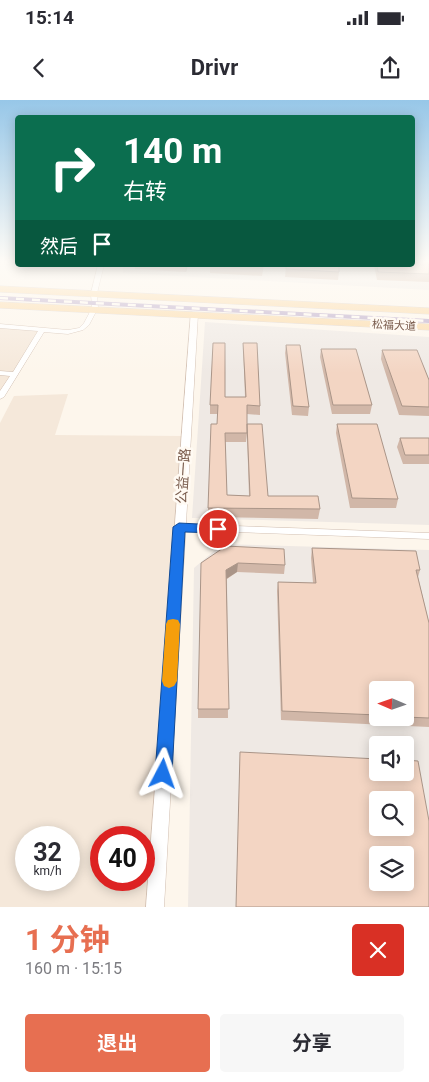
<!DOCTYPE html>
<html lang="zh">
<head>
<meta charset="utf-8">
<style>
  :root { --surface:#fff; --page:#f7f7f7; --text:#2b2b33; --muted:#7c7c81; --accent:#e76f51 }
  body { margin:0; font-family:Roboto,"Noto Sans SC",sans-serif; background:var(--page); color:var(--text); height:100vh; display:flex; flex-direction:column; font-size:19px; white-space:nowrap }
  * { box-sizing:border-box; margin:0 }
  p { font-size:16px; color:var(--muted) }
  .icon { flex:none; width:28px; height:28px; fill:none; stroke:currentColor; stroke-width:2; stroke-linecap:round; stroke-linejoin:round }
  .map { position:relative; height:807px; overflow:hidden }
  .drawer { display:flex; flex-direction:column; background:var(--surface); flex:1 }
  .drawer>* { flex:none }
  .top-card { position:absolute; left:15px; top:15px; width:400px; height:152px; border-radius:5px; box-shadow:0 2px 12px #0003; background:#0b6e4f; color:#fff; overflow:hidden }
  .needle { width:32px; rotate:272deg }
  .buttons { position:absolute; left:369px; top:581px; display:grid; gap:10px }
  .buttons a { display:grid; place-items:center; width:45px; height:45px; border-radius:5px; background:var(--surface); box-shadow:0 2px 12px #0003; font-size:25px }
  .speed { position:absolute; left:15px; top:726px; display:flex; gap:10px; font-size:25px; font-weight:700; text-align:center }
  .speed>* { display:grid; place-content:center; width:65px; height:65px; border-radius:50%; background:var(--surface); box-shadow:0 2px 12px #0003; line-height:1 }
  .speed small { font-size:12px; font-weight:400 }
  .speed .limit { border:8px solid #d22; background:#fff; color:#111 }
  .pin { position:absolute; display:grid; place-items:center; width:42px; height:42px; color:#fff; margin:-21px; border:2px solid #fff; border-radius:50%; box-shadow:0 1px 5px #0007 }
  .me { position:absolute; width:55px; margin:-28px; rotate:4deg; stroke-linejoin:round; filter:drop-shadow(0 0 4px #0008) }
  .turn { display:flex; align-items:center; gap:18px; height:105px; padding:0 25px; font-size:22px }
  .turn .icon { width:65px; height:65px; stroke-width:2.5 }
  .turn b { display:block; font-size:35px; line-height:42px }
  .then { display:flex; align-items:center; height:48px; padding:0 25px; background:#0003; gap:10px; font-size:19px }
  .round { display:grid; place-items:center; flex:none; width:52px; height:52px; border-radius:5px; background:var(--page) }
  .overview { display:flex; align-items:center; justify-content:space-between; height:85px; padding:0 25px }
  h1 { font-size:30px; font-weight:700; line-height:38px; color:var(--accent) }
  .cta { display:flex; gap:10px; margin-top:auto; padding:10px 25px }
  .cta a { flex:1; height:58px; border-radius:5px; background:var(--accent); color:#fff; font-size:20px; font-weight:700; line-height:58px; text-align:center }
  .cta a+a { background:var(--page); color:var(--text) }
  .status { display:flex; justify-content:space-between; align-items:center; height:35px; padding:0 25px; background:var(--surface); direction:ltr }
  .status svg { height:14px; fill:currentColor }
  header { display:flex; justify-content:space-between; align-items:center; height:65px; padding:0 25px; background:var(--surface); font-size:22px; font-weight:700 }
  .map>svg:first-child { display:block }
  .residential { fill:#f5e8da; fill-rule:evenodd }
  .industrial { fill:#efe9e4; fill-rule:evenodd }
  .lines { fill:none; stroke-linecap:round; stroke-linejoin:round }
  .minor-casing { stroke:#d1beb0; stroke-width:1 }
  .tertiary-casing { stroke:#d1beb0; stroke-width:1 }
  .primary-casing { stroke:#dad1cd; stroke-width:1 }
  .minor { fill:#fff; fill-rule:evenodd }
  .tertiary { fill:#fff; fill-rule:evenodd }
  .primary { fill:#fbd9a5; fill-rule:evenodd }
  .rail-casing { stroke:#b9a8c9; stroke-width:4 }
  .rail { stroke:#fffaf3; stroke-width:2.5; stroke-dasharray:8; stroke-linecap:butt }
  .wall { fill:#d1b7a8; fill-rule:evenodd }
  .shaded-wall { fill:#aa9588 }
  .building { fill:#f3d5c3; stroke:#aa9588; fill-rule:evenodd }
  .route { fill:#1a73e8; stroke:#114b97 }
  .slow { fill:#f59e0b }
  .labels { text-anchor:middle; stroke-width:5; stroke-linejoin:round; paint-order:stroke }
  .far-street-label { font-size:11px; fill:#7a5c4d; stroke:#fffaf3 }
  .street-label { font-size:14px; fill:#7a5c4d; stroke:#fffaf3 }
</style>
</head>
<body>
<div class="status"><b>15:14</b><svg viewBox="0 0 49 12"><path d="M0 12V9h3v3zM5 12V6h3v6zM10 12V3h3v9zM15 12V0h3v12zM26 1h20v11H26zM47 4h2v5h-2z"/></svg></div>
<header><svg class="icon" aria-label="back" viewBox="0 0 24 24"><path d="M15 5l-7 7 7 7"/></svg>Drivr<svg class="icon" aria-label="share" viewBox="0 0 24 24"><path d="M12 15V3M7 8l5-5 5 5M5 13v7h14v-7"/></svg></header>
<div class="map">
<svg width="429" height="807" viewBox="0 0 429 807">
  <rect width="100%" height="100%" fill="#fdf6ec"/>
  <path class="residential" d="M0,226L43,229L0,297Z
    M68,294L55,335L185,336L155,807H0V323L14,296ZM26,738H69V780H26ZM101,738H144V780H101Z"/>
  <path class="industrial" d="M413,160H429V190L123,173V165H412Z
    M205,222L429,237V425L192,418Z
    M222,444L429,450V807H188L194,468ZM378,590H405V618H378ZM378,645H405V672H378ZM378,700H405V728H378ZM378,755H405V782H378Z"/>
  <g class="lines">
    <g class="minor-casing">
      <path id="minor" d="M98,165H104L97,193L98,208L89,225L83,230L68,234L44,232L4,297L0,299V291L10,276L0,275V271L13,272L38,231L0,228V224L68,230L79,228L84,223L92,208L91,193Z
        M179,424L429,433V439L179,430L174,427Z"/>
    </g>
    <g class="tertiary-casing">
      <path id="tertiary" d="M191,212L198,214L164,807H146Z"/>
    </g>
    <g class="primary-casing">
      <path id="primary" d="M0,186L429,208V214L0,192Z
        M0,202L429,224V230L0,208Z"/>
    </g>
    <use href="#minor" class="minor"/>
    <use href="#tertiary" class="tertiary"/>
    <use href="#primary" class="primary"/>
    <g class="rail-casing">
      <path id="rail" d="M0,198L429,221"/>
    </g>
    <use href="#rail" class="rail"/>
  </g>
  <path class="wall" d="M135,165H188L186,172L135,169Z
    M210,165H264L262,176L210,173Z
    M286,165L339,172L338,180L285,177Z
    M374,165L429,166V182L377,180Z
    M243,243L260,306V315L247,314V331L268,396L320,409L318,419L208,417V408L217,324L218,314H210V305L225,297H245ZM247,334L249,396L227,395L225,342H246Z
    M286,245L309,307L308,316L292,315L285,253Z
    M321,249L372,305L370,314H332L320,257Z
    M382,250L429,280V316L399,315L381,259Z
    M337,324L398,399L396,408H350L336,333Z
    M400,338H429V364H403L397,347Z
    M226,446L285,465L284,474L237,472L227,479L228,618H198V609Z
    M312,448L420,470L418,477L429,523V627L281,620L277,491L278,482L313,483L311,458ZM378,590H405V618H378Z"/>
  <path class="shaded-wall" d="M185,165H188L186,172Z
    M238,463L237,472L226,479V470Z"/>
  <path class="building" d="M412,160H427L429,166V174L378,172L377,165H412Z
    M210,165H263L262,168L210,166Z
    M286,165H339V172L286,169Z
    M213,243H225V297H246L243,243H257L260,306L247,305V333H225L227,395L250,396L247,324H262L268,396H318L320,409L208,408L211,324H217L218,305H210Z
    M286,245H300L309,307L293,306Z
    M321,249H356L372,305H333Z
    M382,250H417L429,280V307L402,306Z
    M337,324H377L398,399L352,398Z
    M400,338H429V355H405Z
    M226,446L284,449L285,465L238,463L226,470L229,609H198L201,463Z
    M312,448L416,451L420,470H416L429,523V618L405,617V590H378V615L282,611L278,482L316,483Z
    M240,652L378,659V672H405V660L418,661L429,721V807H236ZM378,700H405V728H378ZM378,755H405V782H378Z"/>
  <linearGradient id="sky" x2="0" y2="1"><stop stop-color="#97c7e8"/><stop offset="0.59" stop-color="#fefbf6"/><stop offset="1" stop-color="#fefbf6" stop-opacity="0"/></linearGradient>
  <rect width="429" height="273" fill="url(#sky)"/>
  <path class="route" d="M179,423L218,425L224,429L218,433L185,432L172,674L169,680L163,683L157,680L155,674L173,427Z"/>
  <path class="slow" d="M173,519L178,520L180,524L177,581L174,586L169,588L164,586L162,581L166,524L168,520Z"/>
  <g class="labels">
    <g class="far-street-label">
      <text transform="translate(394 225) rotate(3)" y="4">松福大道</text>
    </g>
    <g class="street-label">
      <text transform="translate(183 376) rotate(-86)" y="5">公益一路</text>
    </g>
  </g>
</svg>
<div class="buttons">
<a><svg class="needle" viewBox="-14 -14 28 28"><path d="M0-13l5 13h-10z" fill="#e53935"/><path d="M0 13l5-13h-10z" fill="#7c7c81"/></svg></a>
<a><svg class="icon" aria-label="sound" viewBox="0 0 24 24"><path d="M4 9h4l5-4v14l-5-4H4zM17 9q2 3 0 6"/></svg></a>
<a><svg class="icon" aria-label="search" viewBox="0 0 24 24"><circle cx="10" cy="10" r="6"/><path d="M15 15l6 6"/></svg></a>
<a><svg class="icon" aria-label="layers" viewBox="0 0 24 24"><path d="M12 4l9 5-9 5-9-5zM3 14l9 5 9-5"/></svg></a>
</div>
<div class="speed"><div>32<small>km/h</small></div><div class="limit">40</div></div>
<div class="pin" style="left:218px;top:429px;background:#d93025"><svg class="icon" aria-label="arrive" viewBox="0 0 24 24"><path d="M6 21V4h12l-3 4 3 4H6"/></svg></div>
<svg class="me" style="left:163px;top:674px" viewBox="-20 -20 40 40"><path d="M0-17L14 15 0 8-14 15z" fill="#1a73e8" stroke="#fff" stroke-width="4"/></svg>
<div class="top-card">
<div class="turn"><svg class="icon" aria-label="right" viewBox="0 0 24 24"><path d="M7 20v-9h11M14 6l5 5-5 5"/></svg><div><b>140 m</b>右转</div></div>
<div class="then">然后<svg class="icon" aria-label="arrive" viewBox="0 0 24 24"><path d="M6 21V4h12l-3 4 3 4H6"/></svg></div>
</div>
</div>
<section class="drawer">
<div class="overview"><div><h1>1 分钟</h1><p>160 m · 15:15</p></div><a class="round" style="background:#d93025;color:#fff"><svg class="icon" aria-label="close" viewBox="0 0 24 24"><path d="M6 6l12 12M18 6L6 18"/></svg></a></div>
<div class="cta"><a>退出</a><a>分享</a></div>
</section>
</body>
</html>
